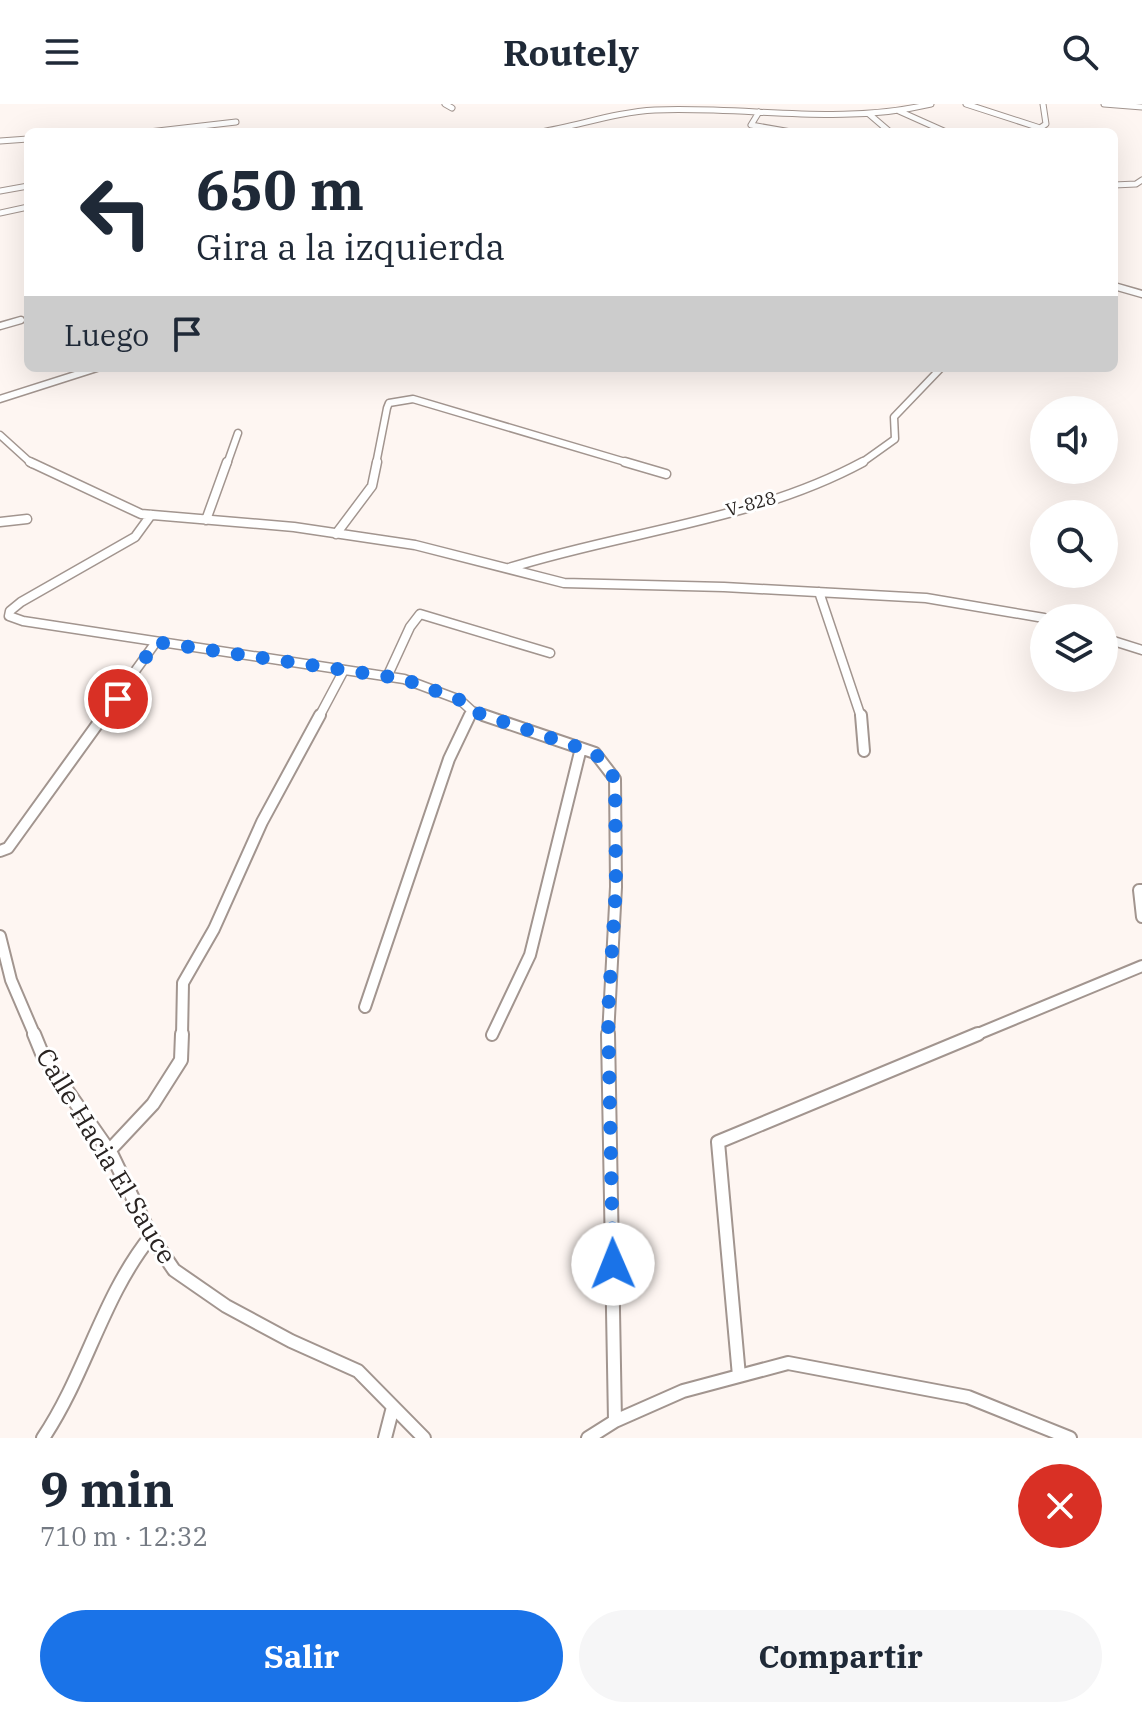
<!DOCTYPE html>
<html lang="es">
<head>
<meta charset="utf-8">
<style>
  :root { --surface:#fff; --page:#f6f6f7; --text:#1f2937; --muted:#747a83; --accent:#1a73e8 }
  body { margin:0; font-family:"IBM Plex Serif",serif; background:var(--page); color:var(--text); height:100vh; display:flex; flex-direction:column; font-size:30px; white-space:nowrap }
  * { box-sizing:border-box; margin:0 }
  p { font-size:26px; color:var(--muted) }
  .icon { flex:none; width:44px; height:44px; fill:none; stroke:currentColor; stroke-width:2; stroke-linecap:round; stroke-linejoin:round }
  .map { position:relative; height:1334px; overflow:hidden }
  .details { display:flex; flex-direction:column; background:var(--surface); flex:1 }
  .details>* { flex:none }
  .guide { position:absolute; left:24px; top:24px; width:1094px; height:244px; border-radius:12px; box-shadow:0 8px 32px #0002; background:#fff; color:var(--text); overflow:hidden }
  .buttons { position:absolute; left:1030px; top:292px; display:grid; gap:16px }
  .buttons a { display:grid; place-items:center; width:88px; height:88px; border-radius:50%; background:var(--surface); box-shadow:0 8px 32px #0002; font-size:40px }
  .pin { position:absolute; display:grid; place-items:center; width:68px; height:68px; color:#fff; margin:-34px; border:4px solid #fff; border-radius:50%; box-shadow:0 2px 8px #0007 }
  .me { position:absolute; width:88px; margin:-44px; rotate:359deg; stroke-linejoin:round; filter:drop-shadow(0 0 6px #0008) }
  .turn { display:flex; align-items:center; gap:28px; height:168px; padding:0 40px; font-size:36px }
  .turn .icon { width:104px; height:104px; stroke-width:2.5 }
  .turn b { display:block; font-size:56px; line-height:68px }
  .then { display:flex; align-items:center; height:76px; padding:0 40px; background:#0003; gap:16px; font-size:30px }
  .round { display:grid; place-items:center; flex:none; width:84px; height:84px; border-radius:42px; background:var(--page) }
  .headline { display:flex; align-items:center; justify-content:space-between; height:136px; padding:0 40px }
  h1 { font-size:48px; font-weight:700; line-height:60px }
  .action { display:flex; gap:16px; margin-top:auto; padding:16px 40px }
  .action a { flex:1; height:92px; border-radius:48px; background:var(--accent); color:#fff; font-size:32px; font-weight:700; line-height:92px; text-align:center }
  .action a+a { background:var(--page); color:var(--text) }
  header { display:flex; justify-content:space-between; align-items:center; height:104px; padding:0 40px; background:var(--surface); font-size:36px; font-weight:700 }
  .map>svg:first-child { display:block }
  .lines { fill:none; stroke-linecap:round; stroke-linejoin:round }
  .minor-far4-casing { stroke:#a2958f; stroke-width:7 }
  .minor-far3-casing { stroke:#a2958f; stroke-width:9 }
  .minor-far2-casing { stroke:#a2958f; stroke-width:11 }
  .minor-far1-casing { stroke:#a2958f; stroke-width:14 }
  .minor-casing { stroke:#a2958f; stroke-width:16 }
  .minor-far4 { stroke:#fff; stroke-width:5 }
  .minor-far3 { stroke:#fff; stroke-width:6 }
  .minor-far2 { stroke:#fff; stroke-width:8 }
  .minor-far1 { stroke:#fff; stroke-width:10 }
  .minor { stroke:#fff; stroke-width:12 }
  .route { stroke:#1a73e8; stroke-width:14; stroke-dasharray:0 25.2 }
  .labels { text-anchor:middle; stroke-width:6; stroke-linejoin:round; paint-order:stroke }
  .far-street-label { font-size:18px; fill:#292422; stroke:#fff }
  .near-street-label { font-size:26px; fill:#292422; stroke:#fff }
</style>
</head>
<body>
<header><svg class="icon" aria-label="menu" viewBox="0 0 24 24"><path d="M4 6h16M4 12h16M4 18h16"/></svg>Routely<svg class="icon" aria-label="search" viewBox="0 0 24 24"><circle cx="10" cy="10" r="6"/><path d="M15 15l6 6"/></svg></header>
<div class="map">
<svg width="1142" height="1334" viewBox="0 0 1142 1334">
  <rect width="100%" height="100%" fill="#fef6f2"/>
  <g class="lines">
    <g class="minor-far4-casing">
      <path id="minor-far4" d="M445,0L452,4
        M966,0L1040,24L1046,20L1043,0
        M1104,0L1142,3
        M899,7L946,28
        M759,8L751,21L791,28
        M869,10L890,28
        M149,28L236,18
        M540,28C578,22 616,8 655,6C749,2 838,22 931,0
        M0,37L28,35
        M1114,81L1136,80L1142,76
        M0,87L28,82
        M0,109L28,103"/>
    </g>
    <g class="minor-far3-casing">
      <path id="minor-far3" d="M1114,182L1142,190
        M0,222L21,216
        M0,295L97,264
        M0,331L32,360
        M227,360L238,329
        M376,360L387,304L389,299L413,295L632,360
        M860,360L895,335L894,313L941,264"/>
    </g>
    <g class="minor-far2-casing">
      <path id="minor-far2" d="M30,358L141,410L294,423L415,441L564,479L724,483L926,494L1044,514
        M625,358L666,370
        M151,411L135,433L21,498L10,507L9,512L23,517L404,575L460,596L472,607L469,613
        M206,416L227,358
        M0,418L27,415
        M336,430L372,382L377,358
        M509,464C626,427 754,417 863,358
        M819,488L861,613
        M1104,534L1142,546
        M387,573L410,523L420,510L550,549
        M472,607L489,613
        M102,613L156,538
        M319,613L344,566"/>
    </g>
    <g class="minor-far1-casing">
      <path id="minor-far1" d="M483,611L595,649L615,675L616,783L608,932
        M861,611L864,647
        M0,747L8,744L104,611
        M1142,786H1139L1142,813
        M0,832L11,876L35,932
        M365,903L449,655L470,611
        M492,931L530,851L581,644
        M182,932L183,879L214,825L262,718L320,611
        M973,932L1142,862"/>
    </g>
    <g class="minor-casing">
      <path id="minor" d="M34,930L43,952L112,1051L151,1132L174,1166L226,1202L291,1237L358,1267L424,1334
        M608,930L615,1317
        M108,1048L153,1000L181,956L182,930
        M739,1272L718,1038L978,930
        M43,1334C86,1270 102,1193 151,1132
        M385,1334L393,1303
        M588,1334L615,1317L683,1287L788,1259L968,1293L1070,1334"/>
    </g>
    <use href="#minor-far4" class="minor-far4"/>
    <use href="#minor-far3" class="minor-far3"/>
    <use href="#minor-far2" class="minor-far2"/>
    <use href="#minor-far1" class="minor-far1"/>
    <use href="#minor" class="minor"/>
  </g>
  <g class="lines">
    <path class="route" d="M118,595L156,538L404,575L460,596L472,607L595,649L615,675L616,783L608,909L613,1160"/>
  </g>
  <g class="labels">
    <g class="far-street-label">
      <text transform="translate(751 400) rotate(-15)" y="6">V-828</text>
    </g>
    <g class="near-street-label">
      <text transform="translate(106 1052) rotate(59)" y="9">Calle Hacia El Sauce</text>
    </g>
  </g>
</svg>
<div class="buttons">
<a><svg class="icon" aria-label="sound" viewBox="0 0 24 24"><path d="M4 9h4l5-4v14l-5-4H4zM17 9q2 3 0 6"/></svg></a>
<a><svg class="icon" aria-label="search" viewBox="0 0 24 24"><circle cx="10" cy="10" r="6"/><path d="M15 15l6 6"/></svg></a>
<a><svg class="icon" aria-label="layers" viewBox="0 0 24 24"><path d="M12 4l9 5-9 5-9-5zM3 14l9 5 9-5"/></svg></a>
</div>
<div class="pin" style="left:118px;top:595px;background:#d93025"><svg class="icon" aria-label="arrive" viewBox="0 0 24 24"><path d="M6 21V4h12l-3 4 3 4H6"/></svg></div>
<svg class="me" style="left:613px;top:1160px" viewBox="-20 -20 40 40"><circle r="19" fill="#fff"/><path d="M0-13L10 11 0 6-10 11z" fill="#1a73e8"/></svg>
<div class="guide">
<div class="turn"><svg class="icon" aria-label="left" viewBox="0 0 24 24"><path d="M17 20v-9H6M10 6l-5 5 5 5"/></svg><div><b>650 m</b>Gira a la izquierda</div></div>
<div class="then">Luego<svg class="icon" aria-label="arrive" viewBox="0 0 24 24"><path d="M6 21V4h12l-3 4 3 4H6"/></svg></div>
</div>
</div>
<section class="details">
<div class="headline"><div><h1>9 min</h1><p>710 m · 12:32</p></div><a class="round" style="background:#d93025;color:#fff"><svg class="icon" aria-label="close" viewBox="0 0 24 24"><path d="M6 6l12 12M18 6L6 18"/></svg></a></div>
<div class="action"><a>Salir</a><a>Compartir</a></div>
</section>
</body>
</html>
